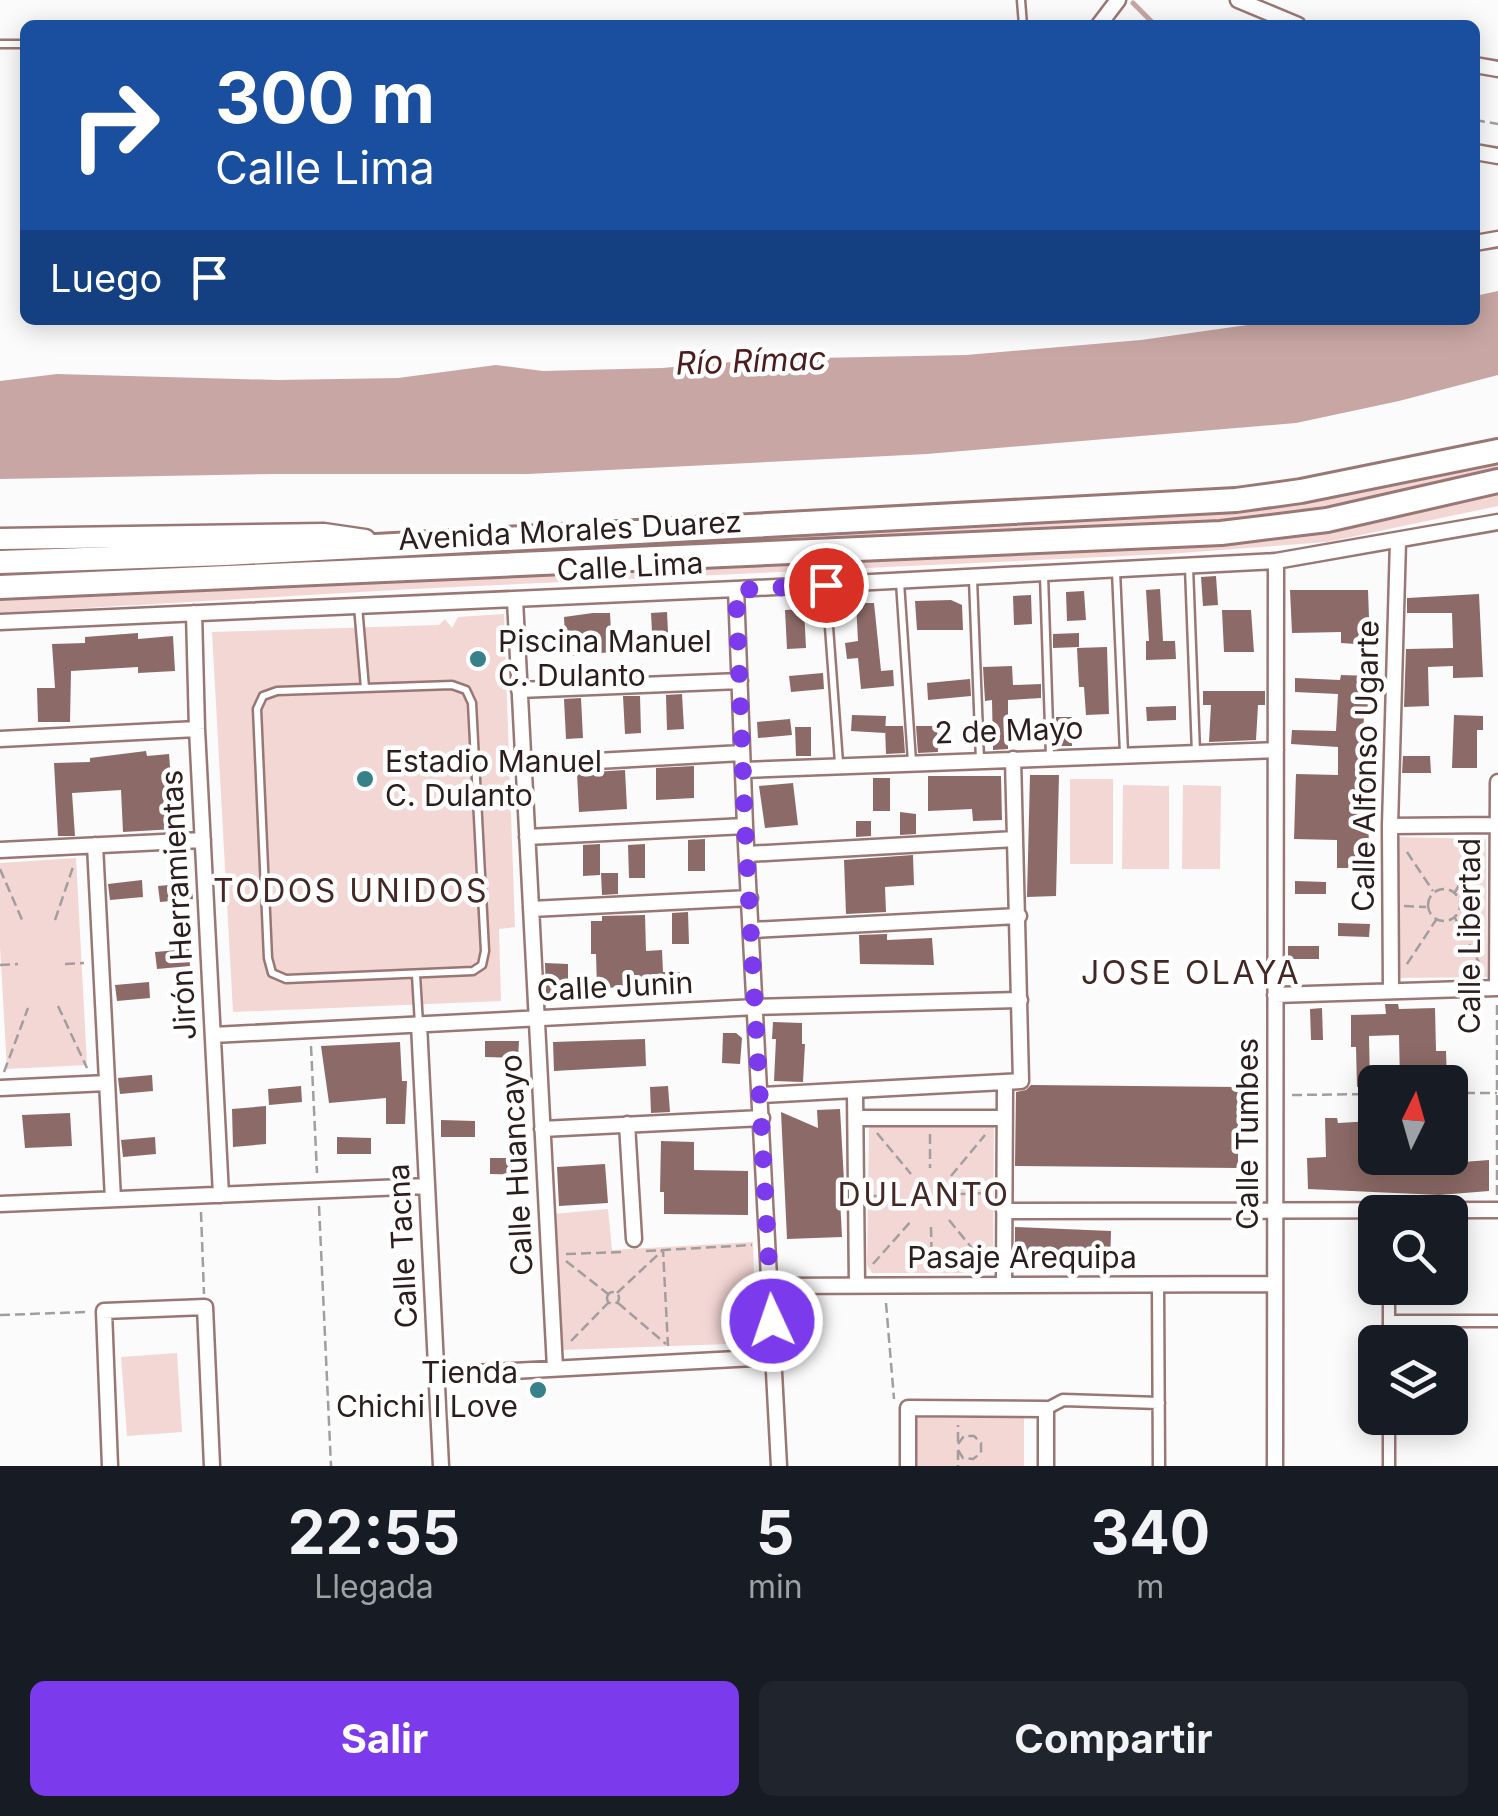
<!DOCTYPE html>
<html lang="es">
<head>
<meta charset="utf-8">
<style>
  :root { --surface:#171b24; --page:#20242c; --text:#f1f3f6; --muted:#9ea1a6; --accent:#7c3aed }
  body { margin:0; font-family:Inter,sans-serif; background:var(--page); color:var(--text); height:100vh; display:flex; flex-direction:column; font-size:38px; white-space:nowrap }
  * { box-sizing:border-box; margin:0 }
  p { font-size:32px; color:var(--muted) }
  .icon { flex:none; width:55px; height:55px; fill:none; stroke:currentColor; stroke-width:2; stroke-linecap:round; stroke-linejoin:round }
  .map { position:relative; height:1466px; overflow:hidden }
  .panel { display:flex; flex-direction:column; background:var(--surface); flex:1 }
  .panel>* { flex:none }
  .hud { position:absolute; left:20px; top:20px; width:1460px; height:305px; border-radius:15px; box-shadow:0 5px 25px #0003; background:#1a4fa0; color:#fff; overflow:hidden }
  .needle { width:65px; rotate:5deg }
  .fabs { position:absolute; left:1358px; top:1065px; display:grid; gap:20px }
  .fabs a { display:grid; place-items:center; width:110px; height:110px; border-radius:15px; background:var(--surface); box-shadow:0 5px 25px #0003; font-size:50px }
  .pin { position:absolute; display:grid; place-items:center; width:85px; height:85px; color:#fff; margin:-42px; border:5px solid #fff; border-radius:50%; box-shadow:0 2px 10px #0007 }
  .me { position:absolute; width:110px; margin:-55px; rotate:357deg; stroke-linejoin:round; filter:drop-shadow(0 0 8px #0008) }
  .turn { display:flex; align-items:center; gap:35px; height:210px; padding:0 30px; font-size:45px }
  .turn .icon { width:130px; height:130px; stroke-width:2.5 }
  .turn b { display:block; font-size:70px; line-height:85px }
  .then { display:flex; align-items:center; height:95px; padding:0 30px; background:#0003; gap:20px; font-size:38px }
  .eta { display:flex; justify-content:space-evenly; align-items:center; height:170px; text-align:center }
  .eta b { font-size:60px; font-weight:700; line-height:70px }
  .cta { display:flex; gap:20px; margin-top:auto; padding:20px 30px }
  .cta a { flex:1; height:115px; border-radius:15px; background:var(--accent); color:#fff; font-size:40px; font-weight:700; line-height:115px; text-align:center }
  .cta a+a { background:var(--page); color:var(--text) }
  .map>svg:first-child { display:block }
  .green { fill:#f3d7d5 }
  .water { fill:#c8a6a3 }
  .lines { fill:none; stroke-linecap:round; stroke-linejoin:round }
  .stream { stroke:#c8a6a3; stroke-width:5 }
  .building { fill:#8c6a67 }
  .service-casing { stroke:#997774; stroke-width:11 }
  .pedestrian-casing { stroke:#997774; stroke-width:15 }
  .minor-casing { stroke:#997774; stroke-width:19 }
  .primary-casing { stroke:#997774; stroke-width:25 }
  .trunk-casing { stroke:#997774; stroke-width:28 }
  .path { stroke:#a39d9d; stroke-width:2.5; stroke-dasharray:10 5; stroke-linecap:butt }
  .service { stroke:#fff; stroke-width:6 }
  .pedestrian { stroke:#fff; stroke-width:10 }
  .minor { stroke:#fff; stroke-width:14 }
  .primary { stroke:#fff; stroke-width:20 }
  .trunk { stroke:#fff; stroke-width:22 }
  .route { stroke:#7c3aed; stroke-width:18; stroke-dasharray:0 32.4 }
  .poi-dot { fill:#398188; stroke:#fff; stroke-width:4 }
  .labels { text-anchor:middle; stroke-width:9; stroke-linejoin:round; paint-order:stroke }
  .street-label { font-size:30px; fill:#2c1e1d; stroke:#fff }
  .poi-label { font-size:30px; fill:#2c1e1d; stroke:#fff; text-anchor:start }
  .water-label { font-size:32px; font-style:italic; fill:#4c1d1c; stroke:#fff }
  .neighbourhood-label { font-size:32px; letter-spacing:2.5px; fill:#442826; stroke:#fff }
</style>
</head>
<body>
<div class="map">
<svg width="1498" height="1466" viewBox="0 0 1498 1466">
  <rect width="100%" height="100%" fill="#fbfbfb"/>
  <path class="green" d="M1498,461V469L1367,501L1279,516L1163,525L175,568L0,582V570L1207,509Z
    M1498,492V506L1327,542L1167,554L412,589L0,613V601L461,580L808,559L1168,545Z
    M504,614L515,927L499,929L501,1001L233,1012L212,632L439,625L445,619L452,628L458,617Z
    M1070,779H1113V864H1070Z
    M1123,785L1169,786V869H1122Z
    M1183,785L1221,786L1220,869H1182Z
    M1396,837L1486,839L1487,977L1398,978Z
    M76,858L87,1065L7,1069L0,946V863Z
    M994,1121L993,1267L983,1273H872L867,1265L869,1124Z
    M608,1209L612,1250L753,1242L756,1343L561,1350L553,1214Z
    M177,1353L182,1432L127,1436L121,1357Z
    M912,1418H1024V1466H912Z"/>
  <path class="water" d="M1498,291V375L1399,401L1296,423L927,454L528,474H272L0,479V381L57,374L278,380L398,378L496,365L543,371L662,368L767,359L966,355L1141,340L1282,320H1475V296Z"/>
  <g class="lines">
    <path class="stream" d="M1133,3L1155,25"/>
  </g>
  <path class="building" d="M1216,576L1218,605L1203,606L1201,577Z
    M1160,589L1163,641H1175L1176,659L1146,660V641H1149L1146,590Z
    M1290,590H1368L1370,645L1341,643V632L1292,633Z
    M1084,591L1086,620L1067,621L1066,592Z
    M1479,594L1483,677L1453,678V666L1428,667L1429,706L1404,707L1406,649L1453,648L1452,613H1407V598Z
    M1031,595L1032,624L1014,625L1013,596Z
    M951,600L962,605L963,630H917L915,601Z
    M856,603H874L881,671L893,670L894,686L861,689L858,658L847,659L845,643L858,641Z
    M804,609L806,648L787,649L785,610Z
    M1222,610H1251L1254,652H1224Z
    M667,612L669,652H653L651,613Z
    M593,613H610L612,652L566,656L564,617Z
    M138,633V639L173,636L175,671L138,673V667L71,671L70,722H38L37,688H55L52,644L85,643V637Z
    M1079,633V647L1053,648V634Z
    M1107,647L1109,714L1086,715L1084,687H1079L1077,648Z
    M1012,666L1013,685L1041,684V698L1008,700V749L993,750L992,700L985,701L983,667Z
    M823,673L824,689L791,692L789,676Z
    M1341,675L1370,676L1367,714H1364L1362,766H1368L1369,868H1337V840L1294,839L1296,774L1338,775V747L1291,744L1292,730L1336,731L1338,694L1295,692V678L1340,680Z
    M970,679L971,696L928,700L927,683Z
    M1203,691H1265V705H1258L1256,740L1209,742L1211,705H1203Z
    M682,694L684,729L667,730L666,695Z
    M623,696H640L641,733L625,734Z
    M581,698L583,738L566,739L564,699Z
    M1176,706V720L1147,721L1146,707Z
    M852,715L886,716L885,733L851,731Z
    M1454,715L1483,716V730H1477V768H1452Z
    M1056,717H1072V746H1057Z
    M790,719L792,735L758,738L757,722Z
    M885,726H903L905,753L886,754Z
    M916,726H937L938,752L918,753Z
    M795,727H811V756H796Z
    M146,751L147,756L169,754L175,829L123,832L121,790L72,793L75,836H58L54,763L90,762V758Z
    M1403,756H1430L1431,773H1402Z
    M694,766V798L656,800V768Z
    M625,770L627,809L579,812L577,773Z
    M1030,775H1059L1056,896L1027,897Z
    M928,776H1001L1002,820L973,821L972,809L928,811Z
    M873,778H890V811H873Z
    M793,783L798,825L765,828L759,786Z
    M900,812L916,814V834L900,835Z
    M856,821H871V836L856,837Z
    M705,839V871H688V840Z
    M600,844V875L583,876V845Z
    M645,844V878H629L628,845Z
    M913,855L914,885L885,887L886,912L846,914L844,860Z
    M601,873H618V894L602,895Z
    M142,880L143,897L110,900L108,884Z
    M1295,881L1326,882V894H1295Z
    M191,883L193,899L160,902L158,886Z
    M688,912L689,944H672V913Z
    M645,915L646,951L662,950L663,972H680V986L597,988L596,954H591V921H602V916Z
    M1338,923L1370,924L1369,937L1338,936Z
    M887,934V940L932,938L934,965L860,964L859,935Z
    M1288,946H1319V959H1288Z
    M189,949L190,966L157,969L155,952Z
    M545,963L568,964V995L546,994Z
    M149,982L150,998L117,1001L115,985Z
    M1385,1004H1398L1399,1009L1435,1008L1436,1051H1446L1447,1082H1400L1399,1035L1369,1036L1370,1086L1357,1087L1356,1047H1351V1015L1386,1014Z
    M1322,1008L1323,1040H1311L1310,1009Z
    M773,1022L802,1023V1044H805L803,1082L774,1081L776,1039H772Z
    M723,1033H736L742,1038L740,1064L722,1063Z
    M645,1039L646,1066L554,1071L553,1042Z
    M485,1041H519L518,1058L485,1057Z
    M400,1042L402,1081H407L405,1124H386V1098L329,1103L321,1046Z
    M152,1075L153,1091L120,1094L118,1078Z
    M1031,1085L1238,1087V1168L1015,1166L1016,1092L1026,1090Z
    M301,1086L302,1102L269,1105L268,1089Z
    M668,1086L670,1112L651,1113L650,1087Z
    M266,1106V1144L233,1147L232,1109Z
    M840,1109L845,1199H840L842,1237L787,1239L781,1112L818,1128L817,1110Z
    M70,1113L72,1146L25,1148L22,1115Z
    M1325,1118H1337L1338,1123L1373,1121L1374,1162L1450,1163L1489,1160V1191L1439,1195L1308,1189L1307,1158L1326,1157Z
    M441,1120L475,1121V1137H441Z
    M155,1137L156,1154L123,1157L121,1140Z
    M337,1137L371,1138V1154H337Z
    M661,1141L694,1142V1170L748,1171V1215L664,1214V1192H660Z
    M490,1158H524L523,1175L490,1174Z
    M605,1164L608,1203L559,1206L557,1167Z
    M1015,1227L1111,1231L1110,1268L1015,1264Z"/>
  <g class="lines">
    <g class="service-casing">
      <path id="service" d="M1021,0L1023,25
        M0,44H25
        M1189,567L1196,753
        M1116,571L1124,753
        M1044,575L1050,757
        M973,579L980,760
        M900,582L912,762
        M826,586L839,763
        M358,606L365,688
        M452,685L466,690L472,703L485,951L482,965L473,971L286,979L272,973L268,958L257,709L263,696L277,691Z
        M416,975L419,1024"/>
    </g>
    <g class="pedestrian-casing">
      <path id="pedestrian" d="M1158,1285L1159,1466
        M1389,1288V1342
        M1389,1321H1498
        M1046,1409L1063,1400L1159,1403
        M1389,1466V1418"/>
    </g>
    <g class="minor-casing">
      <path id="minor" d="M1238,0L1298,25
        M1099,25L1118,0
        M1475,65L1498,69
        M1475,152L1498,156
        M1475,243L1498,239
        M736,589L745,826L779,1466
        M515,600L555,1368
        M194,613L197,729L221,1195
        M0,622L736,589L1276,561L1498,522
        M519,690L740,681
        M0,739L197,729
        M524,765L742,753
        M744,770L1276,750
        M1390,826L1498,825
        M527,837L745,826
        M95,845L113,1199
        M0,850L203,840
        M747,854L1015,839
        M531,909L750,898
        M752,930L1019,916
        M1391,991L1390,826L1398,541
        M1275,995L1497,988L1498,782
        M419,1024L441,1466
        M213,1035L756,1007L1020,1000
        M0,1088L107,1083
        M855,1092L857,1286
        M760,1095L1021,1081L1013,759
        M856,1118H1004
        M627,1124L634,1239
        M542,1129L762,1118
        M0,1204L427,1186
        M1004,1211L1498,1210
        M1004,1285L1005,1084
        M770,1286L1275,1284
        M437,1375L773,1357
        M110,1466L104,1311L205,1307L212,1466
        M908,1466V1408L1046,1409V1466
        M1275,1466L1276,561"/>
    </g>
    <g class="primary-casing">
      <path id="primary" d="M0,539L324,534L365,540"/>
    </g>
    <g class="trunk-casing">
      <path id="trunk" d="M0,562L225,554L1236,500L1301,491L1498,451
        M0,587L1221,533L1327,520L1498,481"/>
    </g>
    <path class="path" d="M1475,120L1498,124
      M1407,852L1433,891
      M0,869L23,922
      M1428 905a16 16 0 1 1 32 0a16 16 0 1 1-32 0Z
      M1455,892L1482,847
      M1461,904L1483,905
      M1404,906L1426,907
      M1455,918L1482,968
      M55,920L74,864
      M65,964L84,963
      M1407,964L1436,920
      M0,965L18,964
      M1497,1005V1197
      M58,1006L87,1068
      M311,1046L317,1173
      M4,1072L28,1008
      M1450,1093H1497
      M1292,1095L1375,1094
      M877,1133L911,1174
      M930,1134V1168
      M951,1176L985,1135
      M960,1194L988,1193
      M872,1196L901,1195
      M319,1206L331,1466
      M201,1212L204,1294
      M949,1220L989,1269
      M931,1227L932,1270
      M646,1251L752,1245
      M566,1254L623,1252
      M566,1261L608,1294
      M873,1264L912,1220
      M607 1298a6 6 0 1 1 12 0a6 6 0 1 1-12 0Z
      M617,1293L663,1250L668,1346
      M618,1303L666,1344
      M886,1303L894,1399
      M0,1315L87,1312
      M571,1341L608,1303
      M958,1442V1425
      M958,1450L963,1458L973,1459L981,1453V1443L974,1436H964L958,1444
      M958,1450V1466"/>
    <use href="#service" class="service"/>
    <use href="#pedestrian" class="pedestrian"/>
    <use href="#minor" class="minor"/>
    <use href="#primary" class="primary"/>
    <use href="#trunk" class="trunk"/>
  </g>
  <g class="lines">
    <path class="route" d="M772,1321L745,826L736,590L826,585"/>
  </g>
  <g class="poi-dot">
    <circle cx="478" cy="659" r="10"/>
    <circle cx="365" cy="779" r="10"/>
    <circle cx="538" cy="1390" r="10"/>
  </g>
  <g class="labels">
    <g class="street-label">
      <text transform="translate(570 531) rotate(-3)" y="10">Avenida Morales Duarez</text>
      <text transform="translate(630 567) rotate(-3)" y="10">Calle Lima</text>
      <text transform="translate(1009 731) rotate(-2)" y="10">2 de Mayo</text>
      <text transform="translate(1366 766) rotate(-89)" y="10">Calle Alfonso Ugarte</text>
      <text transform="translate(179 905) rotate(-93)" y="10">Jirón Herramientas</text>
      <text transform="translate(1470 936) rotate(-90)" y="10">Calle Libertad</text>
      <text transform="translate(615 987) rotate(-3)" y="10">Calle Junin</text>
      <text transform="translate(1248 1134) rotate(-90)" y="10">Calle Tumbes</text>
      <text transform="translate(517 1165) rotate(-93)" y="10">Calle Huancayo</text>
      <text transform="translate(403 1246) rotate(-93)" y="10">Calle Tacna</text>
      <text x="1022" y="1268">Pasaje Arequipa</text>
    </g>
    <g class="poi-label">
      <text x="498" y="652">Piscina Manuel<tspan x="498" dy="34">C. Dulanto</tspan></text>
      <text x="385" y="772">Estadio Manuel<tspan x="385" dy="34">C. Dulanto</tspan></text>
      <text x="518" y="1383" text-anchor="end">Tienda<tspan x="518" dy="34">Chichi I Love</tspan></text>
    </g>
    <g class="water-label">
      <text transform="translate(751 361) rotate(-2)" y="11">Río Rímac</text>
    </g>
    <g class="neighbourhood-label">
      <text x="351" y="902">TODOS UNIDOS</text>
      <text x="1191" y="984">JOSE OLAYA</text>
      <text x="924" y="1206">DULANTO</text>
    </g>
  </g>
</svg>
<div class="fabs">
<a><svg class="needle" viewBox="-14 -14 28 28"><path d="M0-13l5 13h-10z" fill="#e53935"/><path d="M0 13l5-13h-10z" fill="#9ea1a6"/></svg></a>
<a><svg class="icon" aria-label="search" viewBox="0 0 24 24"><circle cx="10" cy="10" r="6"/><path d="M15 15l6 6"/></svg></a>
<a><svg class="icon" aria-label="layers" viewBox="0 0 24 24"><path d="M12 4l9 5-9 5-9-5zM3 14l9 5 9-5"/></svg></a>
</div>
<div class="pin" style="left:826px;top:585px;background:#d93025"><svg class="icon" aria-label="arrive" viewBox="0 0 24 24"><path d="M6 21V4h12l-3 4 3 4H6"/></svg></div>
<svg class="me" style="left:772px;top:1321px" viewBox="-20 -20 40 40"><circle r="17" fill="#7c3aed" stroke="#fff" stroke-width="3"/><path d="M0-11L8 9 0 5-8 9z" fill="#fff"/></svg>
<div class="hud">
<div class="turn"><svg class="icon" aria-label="right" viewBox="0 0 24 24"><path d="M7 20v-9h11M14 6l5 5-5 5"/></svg><div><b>300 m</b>Calle Lima</div></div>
<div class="then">Luego<svg class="icon" aria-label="arrive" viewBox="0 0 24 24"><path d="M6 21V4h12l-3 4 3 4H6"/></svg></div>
</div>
</div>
<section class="panel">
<div class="eta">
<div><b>22:55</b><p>Llegada</p></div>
<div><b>5</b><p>min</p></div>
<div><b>340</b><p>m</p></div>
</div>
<div class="cta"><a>Salir</a><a>Compartir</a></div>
</section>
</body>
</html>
